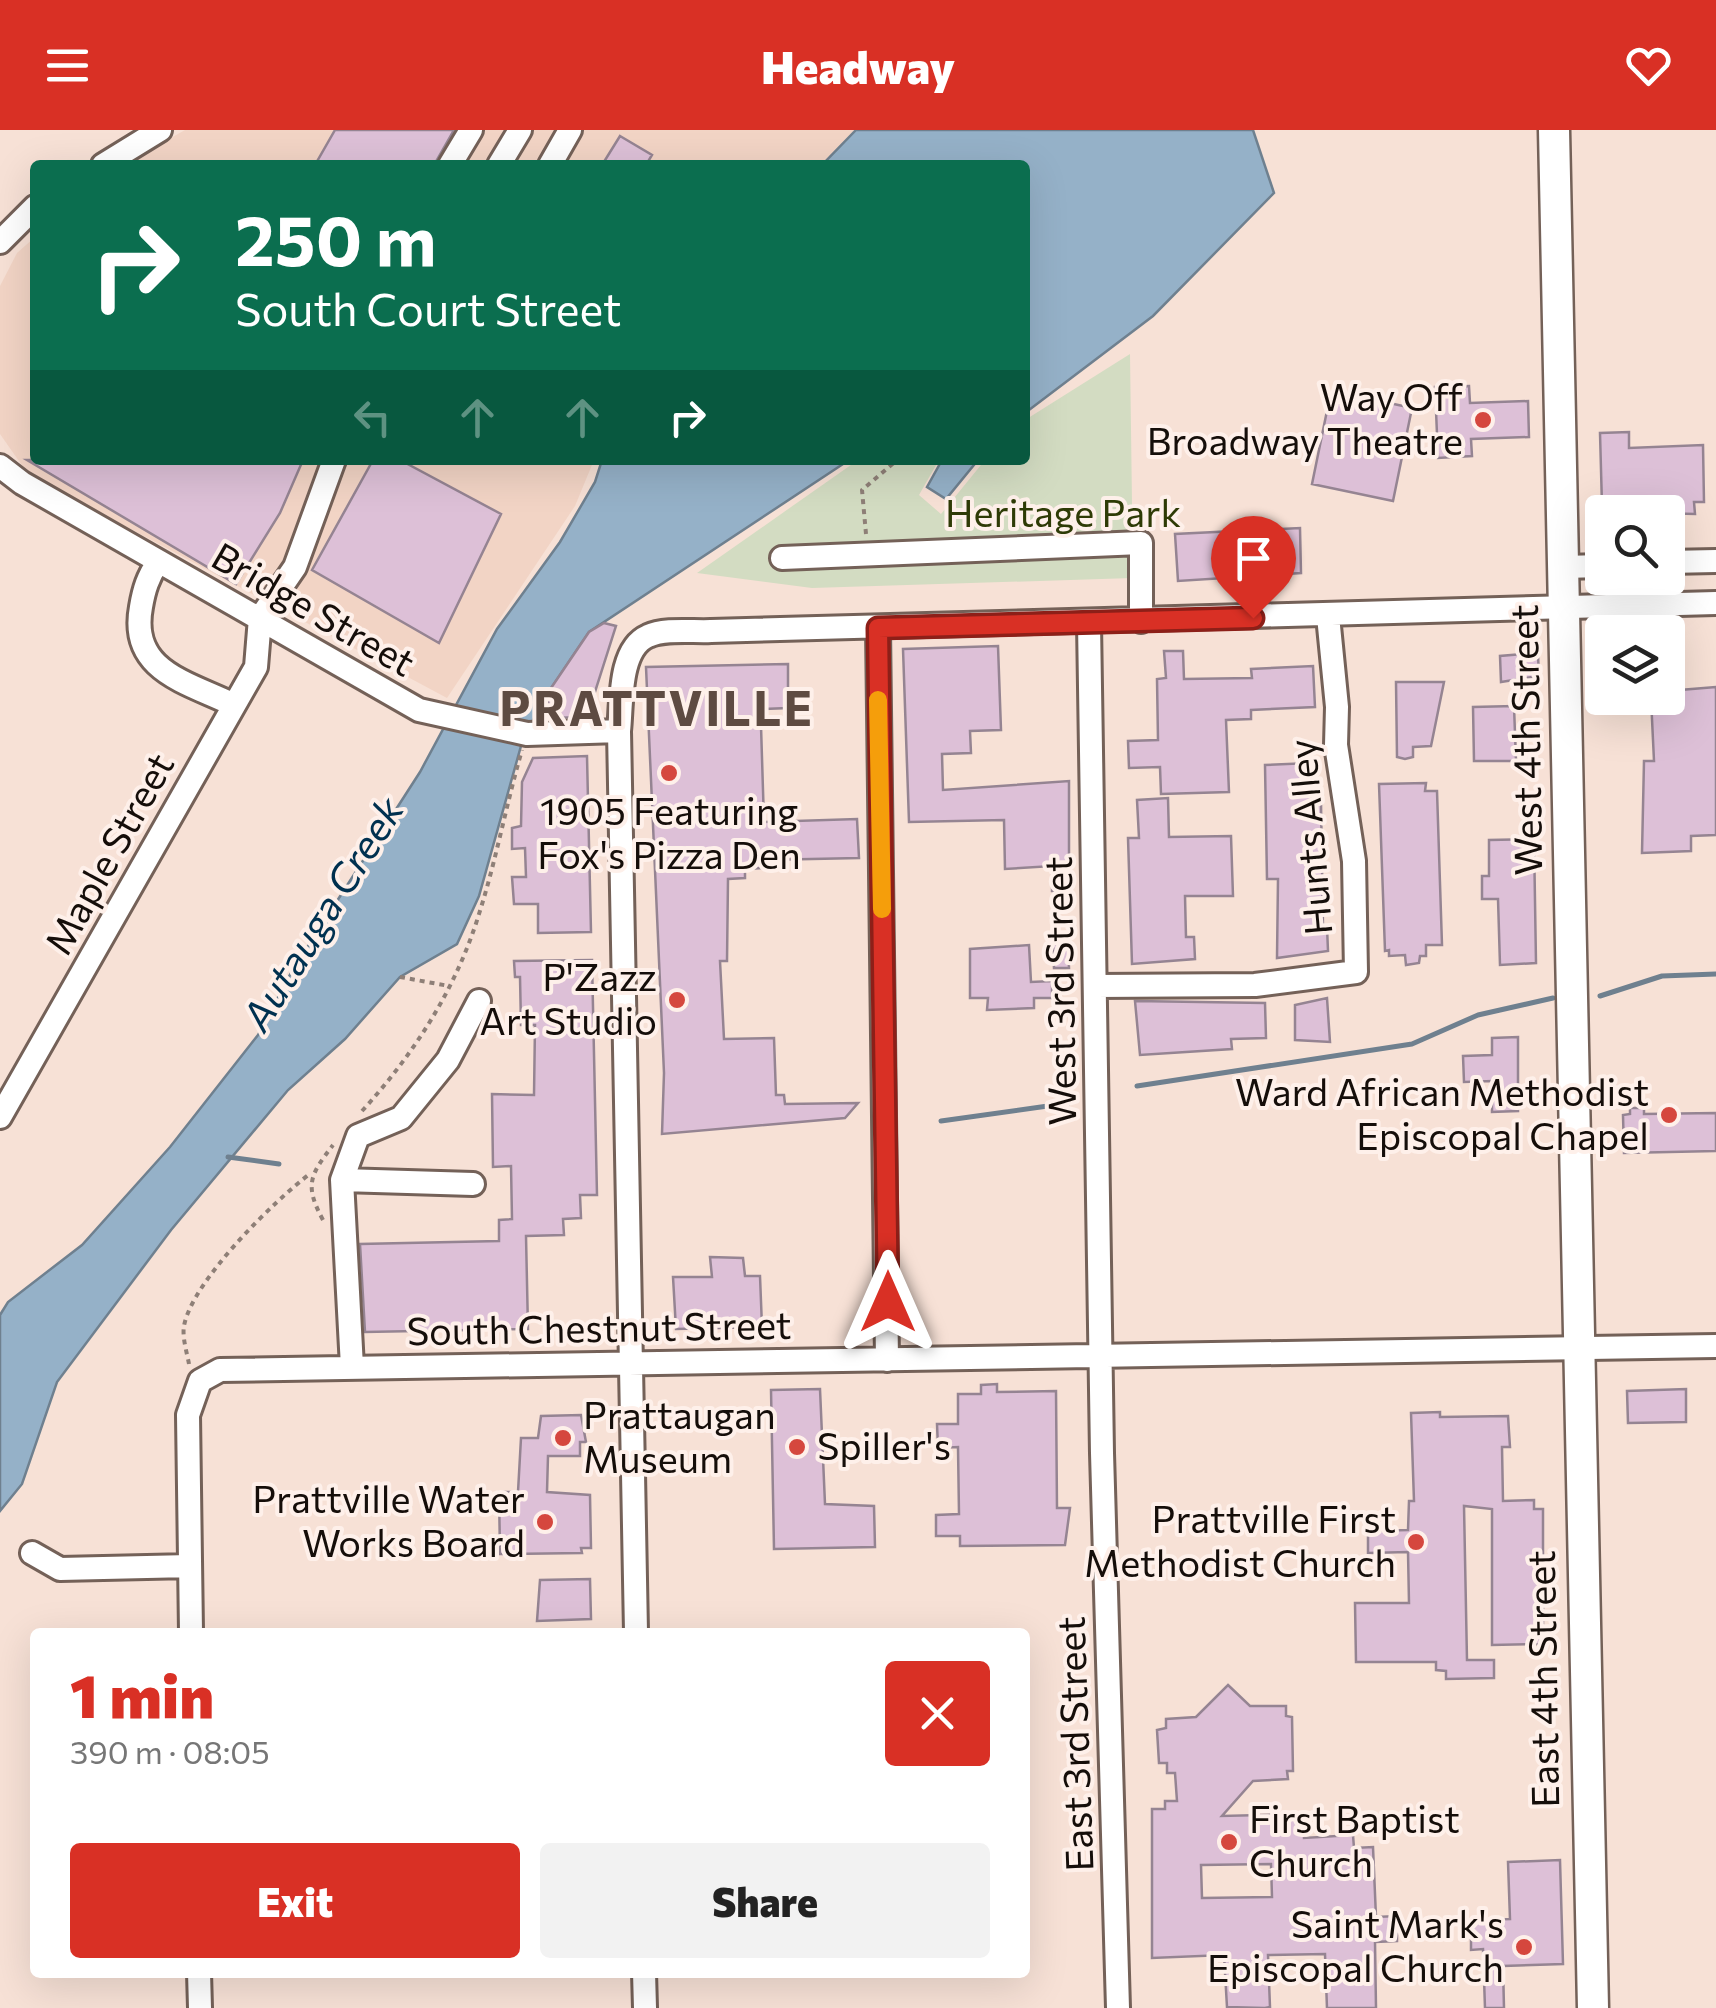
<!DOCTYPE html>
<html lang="en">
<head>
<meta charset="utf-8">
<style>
  :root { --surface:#fff; --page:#f2f2f2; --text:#222; --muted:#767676; --accent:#d93025 }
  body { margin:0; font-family:Commissioner,sans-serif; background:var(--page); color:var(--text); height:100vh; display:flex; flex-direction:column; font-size:38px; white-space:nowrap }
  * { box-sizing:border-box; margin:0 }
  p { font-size:32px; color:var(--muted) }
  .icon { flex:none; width:55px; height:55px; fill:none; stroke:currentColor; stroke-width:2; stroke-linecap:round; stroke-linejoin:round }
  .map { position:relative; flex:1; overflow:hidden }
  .side { position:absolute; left:30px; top:1498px; width:1000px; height:350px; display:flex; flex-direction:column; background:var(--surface); border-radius:10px; box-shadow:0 10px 40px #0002 }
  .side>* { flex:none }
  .hud { position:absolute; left:30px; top:30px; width:1000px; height:305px; border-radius:10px; box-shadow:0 10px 40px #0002; background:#0b6e4f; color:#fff; overflow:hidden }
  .fabs { position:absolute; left:1585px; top:365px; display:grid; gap:20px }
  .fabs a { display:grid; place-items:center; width:100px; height:100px; border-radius:10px; background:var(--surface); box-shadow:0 10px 40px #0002; font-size:50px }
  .pin { position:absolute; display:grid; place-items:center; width:85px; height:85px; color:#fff; margin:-102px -42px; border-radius:50% 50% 50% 0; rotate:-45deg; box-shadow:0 0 10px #0007 }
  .pin .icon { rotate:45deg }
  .me { position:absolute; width:110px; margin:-55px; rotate:0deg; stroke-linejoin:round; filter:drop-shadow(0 0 8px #0008) }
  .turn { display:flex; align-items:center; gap:35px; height:210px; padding:0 40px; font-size:45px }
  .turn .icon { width:130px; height:130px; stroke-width:2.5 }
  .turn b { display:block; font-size:70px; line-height:85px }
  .lanes { display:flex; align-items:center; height:95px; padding:0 40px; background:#0003; justify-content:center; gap:50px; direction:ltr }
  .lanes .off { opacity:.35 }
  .round { display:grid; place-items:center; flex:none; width:105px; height:105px; border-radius:10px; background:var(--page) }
  .headline { display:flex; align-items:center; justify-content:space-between; height:170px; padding:0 40px }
  h1 { font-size:60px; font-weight:800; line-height:75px; color:var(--accent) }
  .primary-button { display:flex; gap:20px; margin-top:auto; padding:20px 40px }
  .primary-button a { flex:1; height:115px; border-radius:10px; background:var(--accent); color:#fff; font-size:40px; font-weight:800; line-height:115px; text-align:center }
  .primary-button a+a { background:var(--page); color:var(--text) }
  header { display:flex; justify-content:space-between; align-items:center; height:130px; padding:0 40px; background:var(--accent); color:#fff; font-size:45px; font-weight:800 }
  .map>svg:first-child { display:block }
  .built { fill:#f2d4c5 }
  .green { fill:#d3dcc2 }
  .water { fill:#95b1c8; stroke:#6f808f; stroke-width:2.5 }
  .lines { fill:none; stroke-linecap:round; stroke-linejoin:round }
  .stream { stroke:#6f808f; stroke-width:5 }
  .building { fill:#ddc0d7; stroke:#958492; stroke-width:2.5; fill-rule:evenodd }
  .minor-casing { stroke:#746158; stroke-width:28 }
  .major-casing { stroke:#746158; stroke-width:35 }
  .path { stroke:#8e7f77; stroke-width:4; stroke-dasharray:5 5; stroke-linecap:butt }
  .minor { stroke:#fff; stroke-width:22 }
  .major { stroke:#fff; stroke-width:30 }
  .route-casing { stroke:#8d1f18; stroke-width:25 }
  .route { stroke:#d93025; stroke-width:18 }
  .slow { stroke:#f59e0b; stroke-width:18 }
  .poi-dot { fill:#d5473e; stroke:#fef0ea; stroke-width:4 }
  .labels { text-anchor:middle; stroke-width:8; stroke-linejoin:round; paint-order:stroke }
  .poi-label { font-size:38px; fill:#150e0a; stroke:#fef0ea; text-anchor:end }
  .park-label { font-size:38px; fill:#2e3b06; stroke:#fef0ea }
  .street-label { font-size:38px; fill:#150e0a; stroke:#fef0ea }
  .water-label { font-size:40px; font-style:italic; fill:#003150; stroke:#fef0ea }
  .district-label { font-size:48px; font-weight:bold; letter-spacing:2.5px; fill:#5e4b42; stroke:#fef0ea }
</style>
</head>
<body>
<header><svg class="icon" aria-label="menu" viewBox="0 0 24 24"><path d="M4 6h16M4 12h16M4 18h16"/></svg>Headway<svg class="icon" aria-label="heart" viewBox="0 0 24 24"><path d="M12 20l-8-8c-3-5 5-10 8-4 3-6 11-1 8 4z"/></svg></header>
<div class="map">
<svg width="1716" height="1878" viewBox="0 0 1716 1878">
  <rect width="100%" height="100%" fill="#f7e1d6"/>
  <path class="built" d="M185,0H856L822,35H123Z
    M35,107V330H594L575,376L447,568L28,344L0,304V156L17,123Z"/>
  <path class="green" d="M1130,224L1133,448L812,458L697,443L858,330H939L919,365L941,384L985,330H1025V290Z"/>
  <path class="water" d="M856,0H1253L1274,63L1153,186L1025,283V35H822Z
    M602,330H849L589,502L541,573L521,616L479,766L457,814L400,847L345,909L288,960L171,1100L57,1252L22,1354L0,1381V1185L8,1172L82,1115L170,1017L258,905L292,841L420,642L497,499L560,412L595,352Z
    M942,330H978L946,369L927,357Z"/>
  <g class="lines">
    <path class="stream" d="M1600,866L1662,846L1716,844
      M1137,956L1412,914L1478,885L1553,868
      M941,991L1069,973
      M228,1027L279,1034"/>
  </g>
  <path class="building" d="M335,0H454L434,35H315Z
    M620,6L652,25L646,35H602Z
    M1469,256L1470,273L1528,271L1529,307L1471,309L1472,326L1438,328L1435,257Z
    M1371,269L1412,278L1393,371L1312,354L1329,271L1369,279Z
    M1629,302V318L1703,315L1704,372H1694L1695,384L1613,382V375L1602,376L1600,303Z
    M27,330H303L280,383L236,454Z
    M373,330H400L501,384L439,513L312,440Z
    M1300,398L1301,443L1178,451L1175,404Z
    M604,493L616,496L587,587L550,588L547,564L589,502Z
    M998,516L1001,600L970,601L971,623L942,624L943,660L1069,651V761H1052V736L1005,739L1004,690L909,692L903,519Z
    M1164,521H1183L1184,549L1252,548L1251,539L1313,536L1315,577L1251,580V589L1226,590L1229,662L1161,664L1160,637L1129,638L1128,611L1158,610L1157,549L1166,548Z
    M1523,524L1538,525L1539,546L1501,552L1500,526Z
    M788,534V578L764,579L761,596L764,692L857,689L859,728L764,730V738L745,739V748L728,749L727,831H720L724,909L774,908L776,965H784L785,974L858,973L845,988L662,1004L664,943L646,537Z
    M1396,552H1444L1431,616L1413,617V627L1405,629L1397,627Z
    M1716,557V705L1691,706V721L1642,723L1644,631H1654L1651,568H1668V561Z
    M1514,576L1516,631H1474L1473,577Z
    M587,626L591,802L538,803V774H514L512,747H526L525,718L512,719V698L521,696L522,652L533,628Z
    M1310,633L1312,673H1321L1323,797H1327L1328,821L1277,828L1278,749H1267L1265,635Z
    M1426,653L1425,661H1437L1442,815H1426V826H1420L1419,833L1406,835L1405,825L1389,826V820L1385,821L1379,654Z
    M1168,668L1169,707L1231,706L1233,766H1185L1186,807H1194L1195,829L1132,834L1128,708H1139L1137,670Z
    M1534,709L1536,833L1500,835L1498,769H1482V746H1489V710Z
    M1068,813L1069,838H1054L1053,814Z
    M1029,815L1031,852L1052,851V868H1034V878L987,880L988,868H970V819Z
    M592,830L597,1065H580L581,1088L563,1089L564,1105L526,1106L528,1199L365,1202L360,1114L499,1111V1090L512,1089L511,1036L493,1037L492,964L534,965L535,895H521L520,847H515L514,831Z
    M1327,868L1330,912L1295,910V875Z
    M1135,871L1265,873L1266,908L1231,909L1232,919L1140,925Z
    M1518,907V981L1492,982V951L1464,952L1463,926L1492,925V908Z
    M1630,978H1644V984L1716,983V1021L1624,1023L1623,985L1630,984Z
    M710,1127L743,1128L745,1146H760L762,1197L676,1199L673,1147H712Z
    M997,1254V1262L1056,1261L1057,1378H1070L1065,1415L960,1416V1406H936V1385L959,1384L958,1317L938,1318L937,1294H958V1264H981V1255Z
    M820,1259L825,1374L874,1376L875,1417L774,1419L771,1260Z
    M1686,1259V1292L1628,1293L1627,1261Z
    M1440,1282V1287L1508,1286L1510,1317H1502L1503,1371L1534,1370V1379H1543V1514L1492,1515V1379L1464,1376L1467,1530H1494V1548L1446,1549V1541L1436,1540V1532H1356L1355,1473H1409L1408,1422L1368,1423V1401L1408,1400L1409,1371H1414L1411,1283Z
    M581,1285L586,1312H580V1326H548L547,1362L590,1365L591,1418H581L582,1423L500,1424L499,1362H518L521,1308H538L541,1286Z
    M590,1449L591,1489L537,1491L540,1450Z
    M1228,1555L1250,1576H1286V1586L1292,1587L1293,1641H1287L1288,1649L1253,1651L1222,1686L1303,1684L1304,1708L1353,1705L1354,1718L1373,1717L1376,1787L1397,1786V1811L1375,1812L1376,1878H1327L1325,1824L1268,1825L1270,1877L1265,1878L1227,1877L1224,1825L1152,1828V1679H1165V1671H1177L1175,1643H1167V1633H1159L1157,1600L1166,1598V1589L1196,1587ZM1271,1734L1272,1767L1202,1768L1201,1735Z
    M1560,1730L1563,1834L1503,1836L1504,1878H1485L1483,1819L1471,1820V1790L1510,1789L1508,1732Z"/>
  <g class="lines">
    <g class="minor-casing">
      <path id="minor" d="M103,35L160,0
        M450,35L471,0
        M499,35L520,0
        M550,35L570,0
        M0,112L35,77
        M0,336L22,353L419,580L527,604L619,601
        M782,428L1141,413V491
        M158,432C148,447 144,459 141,477C129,541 187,552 234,575
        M1668,432L1716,431
        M1564,437L1602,436
        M1089,493L1102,1323L1118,1878
        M878,498L887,1230
        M1095,856L1255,855L1356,842L1354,731L1336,615L1337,577L1328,486
        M0,987L256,537L260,488L295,437L334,330
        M342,1050L473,1054
        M352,1237L342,1050L358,1006L401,988L448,930L479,871
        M32,1423L60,1439L190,1436
        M191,1502L188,1285L200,1251L220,1240L1716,1216
        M636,1502L619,601C622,575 618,519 648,506C665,498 693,502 711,501L1716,473
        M199,1842L200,1878
        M644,1842L645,1878"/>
    </g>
    <g class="major-casing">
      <path id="major" d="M1554,0L1593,1878"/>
    </g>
    <path class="path" d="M866,404L862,360L897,330
      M400,847L449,856
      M362,981C414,924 456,859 479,784C496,731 506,675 522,620
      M323,1090C304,1055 310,1045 333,1015
      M189,1234C187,1223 182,1207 184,1196C192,1151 275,1070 311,1043"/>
    <use href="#minor" class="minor"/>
    <use href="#major" class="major"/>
  </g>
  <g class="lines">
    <g class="route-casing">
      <path id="route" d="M888,1172L878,498L1253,488"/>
    </g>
    <use href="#route" class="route"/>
    <path class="slow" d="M878,570L882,779"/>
  </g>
  <g class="poi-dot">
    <circle cx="1483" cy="290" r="10"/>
    <circle cx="669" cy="643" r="10"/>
    <circle cx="677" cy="870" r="10"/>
    <circle cx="1669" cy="985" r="10"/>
    <circle cx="563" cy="1308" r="10"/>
    <circle cx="797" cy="1317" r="10"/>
    <circle cx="545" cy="1392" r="10"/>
    <circle cx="1416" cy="1412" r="10"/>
    <circle cx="1229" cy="1712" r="10"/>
    <circle cx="1524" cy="1817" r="10"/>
  </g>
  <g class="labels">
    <g class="poi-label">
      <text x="1463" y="281">Way Off<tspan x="1463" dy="44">Broadway Theatre</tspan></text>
      <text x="669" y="695" text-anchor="middle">1905 Featuring<tspan x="669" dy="44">Fox's Pizza Den</tspan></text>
      <text x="657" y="861">P'Zazz<tspan x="657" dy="44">Art Studio</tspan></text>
      <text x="1649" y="976">Ward African Methodist<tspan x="1649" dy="44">Episcopal Chapel</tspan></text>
      <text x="583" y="1299" text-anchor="start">Prattaugan<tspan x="583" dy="44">Museum</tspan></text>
      <text x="817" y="1330" text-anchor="start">Spiller's</text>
      <text x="525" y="1383">Prattville Water<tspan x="525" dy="44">Works Board</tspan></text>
      <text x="1396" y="1403">Prattville First<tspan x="1396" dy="44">Methodist Church</tspan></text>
      <text x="1249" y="1703" text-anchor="start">First Baptist<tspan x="1249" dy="44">Church</tspan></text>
      <text x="1504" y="1808">Saint Mark's<tspan x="1504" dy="44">Episcopal Church</tspan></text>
    </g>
    <g class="park-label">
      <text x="1063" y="397">Heritage Park</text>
    </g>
    <g class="street-label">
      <text transform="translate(313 480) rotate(30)" y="13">Bridge Street</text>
      <text transform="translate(1527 610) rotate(-91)" y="13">West 4th Street</text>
      <text transform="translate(1311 707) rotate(-95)" y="13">Hunts Alley</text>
      <text transform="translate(110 724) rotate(-61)" y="13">Maple Street</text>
      <text transform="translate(1061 861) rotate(-91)" y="13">West 3rd Street</text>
      <text transform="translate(599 1199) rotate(-1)" y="13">South Chestnut Street</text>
      <text transform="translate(1544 1549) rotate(-91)" y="13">East 4th Street</text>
      <text transform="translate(1076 1614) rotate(-92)" y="13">East 3rd Street</text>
    </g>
    <g class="water-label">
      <text transform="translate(323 784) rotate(-58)" y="14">Autauga Creek</text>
    </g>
    <g class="district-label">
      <text x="657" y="596">PRATTVILLE</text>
    </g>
  </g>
</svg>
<div class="fabs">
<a><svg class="icon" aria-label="search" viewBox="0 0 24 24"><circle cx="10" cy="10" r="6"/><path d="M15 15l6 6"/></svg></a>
<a><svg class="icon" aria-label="layers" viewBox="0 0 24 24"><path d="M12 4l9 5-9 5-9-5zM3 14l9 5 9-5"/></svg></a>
</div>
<div class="pin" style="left:1253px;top:488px;background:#d93025"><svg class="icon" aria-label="arrive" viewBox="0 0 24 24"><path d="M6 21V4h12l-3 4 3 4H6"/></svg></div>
<svg class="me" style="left:888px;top:1172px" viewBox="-20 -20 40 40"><path d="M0-17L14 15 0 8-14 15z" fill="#d93025" stroke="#fff" stroke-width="4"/></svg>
<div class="hud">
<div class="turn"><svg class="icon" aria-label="right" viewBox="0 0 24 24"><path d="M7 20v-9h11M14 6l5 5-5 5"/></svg><div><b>250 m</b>South Court Street</div></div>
<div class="lanes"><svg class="icon off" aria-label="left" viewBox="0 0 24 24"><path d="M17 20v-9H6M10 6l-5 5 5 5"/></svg><svg class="icon off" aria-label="ahead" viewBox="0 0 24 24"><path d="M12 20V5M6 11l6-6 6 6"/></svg><svg class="icon off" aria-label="ahead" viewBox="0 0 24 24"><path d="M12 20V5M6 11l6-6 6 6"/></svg><svg class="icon" aria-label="right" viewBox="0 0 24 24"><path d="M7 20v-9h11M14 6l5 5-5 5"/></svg></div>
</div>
<section class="side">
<div class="headline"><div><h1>1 min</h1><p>390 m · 08:05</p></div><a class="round" style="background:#d93025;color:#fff"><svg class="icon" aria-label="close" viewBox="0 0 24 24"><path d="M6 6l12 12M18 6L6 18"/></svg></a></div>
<div class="primary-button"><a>Exit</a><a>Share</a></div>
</section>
</div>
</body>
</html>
